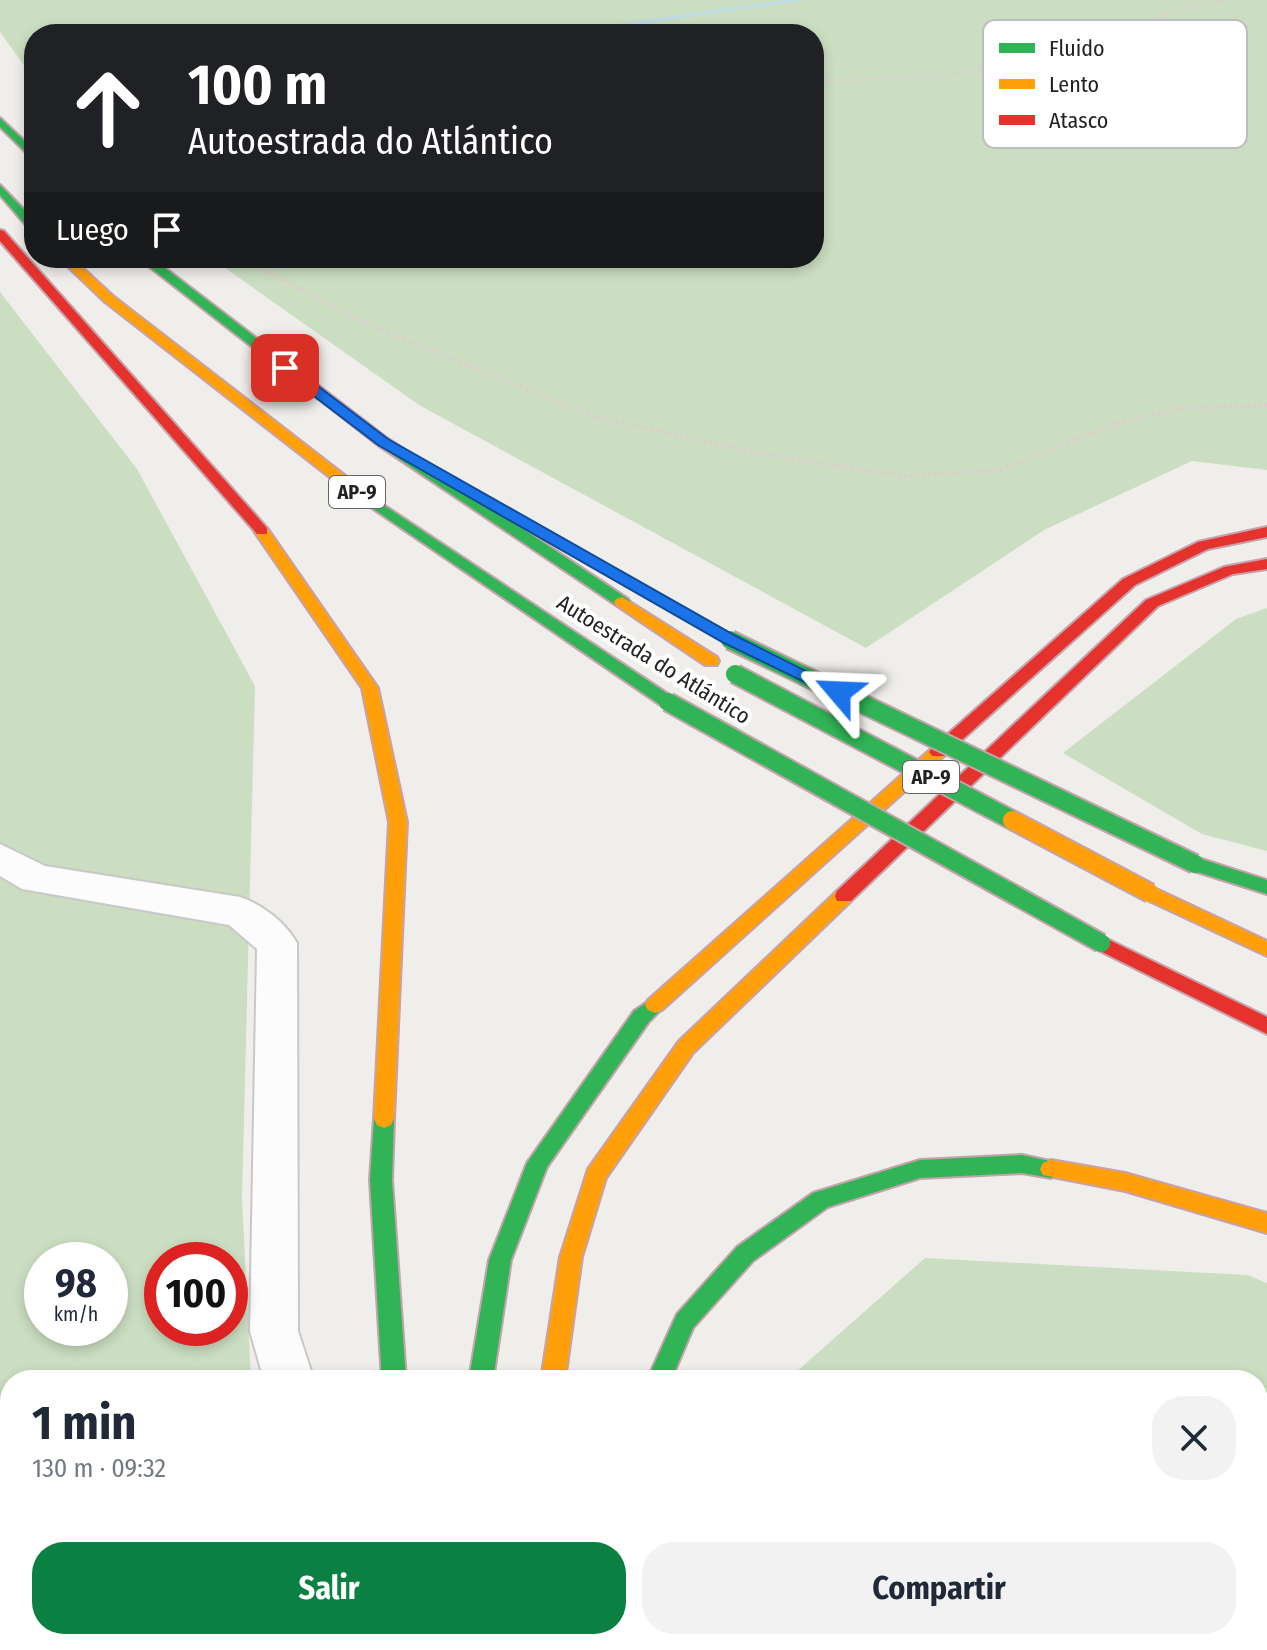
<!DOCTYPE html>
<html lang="es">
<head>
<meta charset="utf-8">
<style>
  :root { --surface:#fff; --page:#f2f2f3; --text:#1f2937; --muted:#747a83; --accent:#0b8043 }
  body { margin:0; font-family:"Fira Sans Condensed",sans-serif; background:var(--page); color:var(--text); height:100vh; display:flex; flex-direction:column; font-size:30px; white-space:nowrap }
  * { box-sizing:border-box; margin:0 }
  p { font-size:26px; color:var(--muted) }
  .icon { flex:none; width:44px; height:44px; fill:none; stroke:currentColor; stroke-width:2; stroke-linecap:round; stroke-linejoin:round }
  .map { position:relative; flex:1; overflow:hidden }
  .drawer { position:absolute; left:0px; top:1370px; width:1268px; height:280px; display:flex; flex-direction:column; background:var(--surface); border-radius:32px 32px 0 0; box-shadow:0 4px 12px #0003 }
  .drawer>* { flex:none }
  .guide { position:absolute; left:24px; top:24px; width:800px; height:244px; border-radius:32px; box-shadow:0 4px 12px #0003; background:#202124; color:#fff; overflow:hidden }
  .speed { position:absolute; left:24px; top:1242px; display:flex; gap:16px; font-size:40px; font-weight:700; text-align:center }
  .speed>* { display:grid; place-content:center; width:104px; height:104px; border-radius:50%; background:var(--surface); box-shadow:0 4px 12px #0003; line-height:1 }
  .speed small { font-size:20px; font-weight:400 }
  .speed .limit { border:12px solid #d22; background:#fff; color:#111 }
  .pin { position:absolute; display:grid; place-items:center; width:68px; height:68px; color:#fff; margin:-34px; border-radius:16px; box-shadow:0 4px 12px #0006 }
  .me { position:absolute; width:88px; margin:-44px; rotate:296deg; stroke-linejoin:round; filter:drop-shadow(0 0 6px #0008) }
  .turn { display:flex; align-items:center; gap:28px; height:168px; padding:0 32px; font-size:36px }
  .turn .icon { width:104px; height:104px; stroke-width:2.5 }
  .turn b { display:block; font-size:56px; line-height:68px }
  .then { display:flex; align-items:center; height:76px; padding:0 32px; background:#0003; gap:16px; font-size:30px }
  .round { display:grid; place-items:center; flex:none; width:84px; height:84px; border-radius:32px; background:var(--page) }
  .head { display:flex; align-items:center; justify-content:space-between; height:136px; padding:0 32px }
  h1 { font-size:48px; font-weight:700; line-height:60px }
  .button { display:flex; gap:16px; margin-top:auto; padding:16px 32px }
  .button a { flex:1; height:92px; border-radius:32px; background:var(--accent); color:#fff; font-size:32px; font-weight:700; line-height:92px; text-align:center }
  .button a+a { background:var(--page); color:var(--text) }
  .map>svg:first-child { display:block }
  .forest { fill:#cbdec1; fill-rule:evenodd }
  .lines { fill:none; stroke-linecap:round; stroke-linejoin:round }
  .stream { fill:#bfdbe3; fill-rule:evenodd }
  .building { fill:#d7d4d2; stroke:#969493; stroke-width:2 }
  .street-casing { stroke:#c9c8c7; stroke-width:4 }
  .fast-casing { stroke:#c5a2ac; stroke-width:4 }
  .slow-casing { stroke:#c5a2ac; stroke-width:4 }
  .jam-casing { stroke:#c5a2ac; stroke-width:4 }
  .path-far1 { stroke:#dccecd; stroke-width:3; stroke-dasharray:2 2; stroke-linecap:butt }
  .path { stroke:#dccecd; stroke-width:4; stroke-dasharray:3 3; stroke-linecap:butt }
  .street { fill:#fdfcfc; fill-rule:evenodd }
  .fast { fill:#30b455; fill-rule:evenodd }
  .slow { fill:#ff9f0a; fill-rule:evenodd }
  .jam { fill:#e5322d; fill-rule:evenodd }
  .fast-bridge-casing { stroke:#c5a2ac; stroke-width:22; stroke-linecap:butt }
  .slow-bridge-casing { stroke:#c5a2ac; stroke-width:22; stroke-linecap:butt }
  .fast-bridge { stroke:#30b455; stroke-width:18 }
  .slow-bridge { stroke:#ff9f0a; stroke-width:18 }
  .route { fill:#1a73e8; stroke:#114b97; stroke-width:2 }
  .labels { text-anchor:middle; stroke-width:8; stroke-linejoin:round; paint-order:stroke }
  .shield { fill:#fff; stroke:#646464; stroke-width:2 }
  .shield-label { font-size:20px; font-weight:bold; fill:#222 }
  .street-label { font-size:22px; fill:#222; stroke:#fff }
  .key { fill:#fff; stroke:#bdbdbd; stroke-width:2 }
  .key-label { font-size:22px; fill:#222 }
</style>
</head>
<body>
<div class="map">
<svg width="1267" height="1650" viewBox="0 0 1267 1650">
  <rect width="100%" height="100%" fill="#f0eeeb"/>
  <path class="forest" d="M0,0H1267V470L1192,461L1044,530L866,648L419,405L211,258H814V34H34V79L0,32Z
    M0,292L137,469L255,686L242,1198L251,1380H10V1614L0,1611ZM42,1260H110V1328H42ZM162,1260H230V1328H162Z
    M1267,608V851L1202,834L1063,753L1236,619Z
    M925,1258L1247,1275L1267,1283V1650H806L803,1640H1258V1380H787Z
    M96,1640H264L265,1650H129Z"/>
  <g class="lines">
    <path class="stream" d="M787,0H808L573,34H552L556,32Z"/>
  </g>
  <path class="building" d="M12,1640H67L102,1650H7Z"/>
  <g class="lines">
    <g class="street-casing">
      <path id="street" d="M0,844L45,866L240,897C262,904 286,923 297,943L298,1331L314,1380H264L250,1331L257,949L229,925L22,889L0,876Z
        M308,1640H364L363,1650H307Z"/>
    </g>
    <g class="fast-casing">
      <path id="fast" d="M0,118L34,150V160L0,127Z
        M0,185L34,220V231L30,230L0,195Z
        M138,258H152L388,439L628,599L630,602L628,605H616L378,445Z
        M355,486L674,698L676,702L674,706H662L350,493L348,490Z
        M1195,857L1267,880V894L1188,869L1186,864Z
        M655,997L662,1000L665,1005L648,1023L547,1167L511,1260L493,1380H469L489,1260L527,1163L634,1011Z
        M384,1110L391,1113L394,1119L392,1180L406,1380H382L370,1180L374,1119L377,1113Z
        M1022,1155L1059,1163L1062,1169L1059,1175L1051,1178L1022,1173L920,1178L828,1207L753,1261L693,1328L671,1380H647L677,1314L737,1247L813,1193L920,1160Z"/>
    </g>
    <g class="slow-casing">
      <path id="slow" d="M59,258H72L113,296L360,487V493H350L105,302Z
        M262,526L267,528L378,688L407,822L394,1119L391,1125L384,1128L377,1125L374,1119L389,822L362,688L254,531Z
        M622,597L717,657L719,661L717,665H705L616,605L614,602L616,599Z
        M938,746L944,748L947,752L944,756L662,1010L655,1013L648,1010L645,1005L648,1000L932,748Z
        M1150,886L1267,941V956L1143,898L1141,893L1143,888Z
        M844,889L851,891L853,896L851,901L693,1053L606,1178L582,1257L565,1380H541L560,1257L588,1169L679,1041L837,891Z
        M1051,1160L1125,1173L1267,1213V1233L1125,1191L1043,1175L1040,1169L1043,1163Z
        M455,1640H481L484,1650H458Z
        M588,1640H614L618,1650H592Z
        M665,1640H691L694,1650H668Z"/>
    </g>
    <g class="jam-casing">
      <path id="jam" d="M0,230L4,231L267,528V534H257L0,241Z
        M1267,527V537L1208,549L1135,585L944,756H932L929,752L932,748L1123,579L1198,542Z
        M1267,559V569L1233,574L1158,606L851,901H837L835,896L837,891L1146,600L1224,567Z
        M1101,936L1267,1017V1034L1094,948L1091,943L1094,938Z
        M508,1640H534L537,1650H511Z"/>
    </g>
    <path class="path-far1" d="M814,82L928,76L1055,64L1183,7L1227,0
      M242,258L273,274"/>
    <path class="path" d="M269,272L362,322L595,417L761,454L906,476L1000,470L1112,425L1181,408L1267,405"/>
    <use href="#street" class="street"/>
    <use href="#fast" class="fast"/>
    <use href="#slow" class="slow"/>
    <use href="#jam" class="jam"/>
    <g class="fast-bridge-casing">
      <path id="fast-bridge" d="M730,640L1195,864
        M735,674L1012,820
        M668,702L1101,943"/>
    </g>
    <g class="slow-bridge-casing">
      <path id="slow-bridge" d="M1012,820L1150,893"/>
    </g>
    <use href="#fast-bridge" class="fast-bridge"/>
    <use href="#slow-bridge" class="slow-bridge"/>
  </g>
  <path class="route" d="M281,365H290L388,439L736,636L848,692L839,698L833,696L724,643L378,445L281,371Z"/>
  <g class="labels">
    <g class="shield">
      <rect x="329" y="476" width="56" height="32" rx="6"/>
      <rect x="903" y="761" width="56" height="32" rx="6"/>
    </g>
    <g class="shield-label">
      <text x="357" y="499">AP-9</text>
      <text x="931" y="784">AP-9</text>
    </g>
    <g class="street-label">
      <text transform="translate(654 659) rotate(32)" y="8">Autoestrada do Atlántico</text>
    </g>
  </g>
  <rect x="983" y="20" width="264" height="128" rx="12" class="key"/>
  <rect x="999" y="43" width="36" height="10" fill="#30b455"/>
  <rect x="999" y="79" width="36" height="10" fill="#ff9f0a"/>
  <rect x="999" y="115" width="36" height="10" fill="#e5322d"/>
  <g class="key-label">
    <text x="1049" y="56">Fluido</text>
    <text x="1049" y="92">Lento</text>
    <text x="1049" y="128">Atasco</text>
  </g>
</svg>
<div class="speed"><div>98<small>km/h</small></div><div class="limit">100</div></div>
<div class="pin" style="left:285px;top:368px;background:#d93025"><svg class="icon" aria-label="arrive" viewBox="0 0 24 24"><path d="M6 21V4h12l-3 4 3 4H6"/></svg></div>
<svg class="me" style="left:839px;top:692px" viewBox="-20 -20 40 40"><path d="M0-17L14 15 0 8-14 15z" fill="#1a73e8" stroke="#fff" stroke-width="4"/></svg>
<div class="guide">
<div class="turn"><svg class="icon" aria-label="ahead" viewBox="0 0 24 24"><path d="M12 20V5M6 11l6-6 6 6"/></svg><div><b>100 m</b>Autoestrada do Atlántico</div></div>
<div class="then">Luego<svg class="icon" aria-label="arrive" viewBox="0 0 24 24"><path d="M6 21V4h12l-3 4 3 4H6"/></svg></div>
</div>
<section class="drawer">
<div class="head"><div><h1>1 min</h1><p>130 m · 09:32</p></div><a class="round"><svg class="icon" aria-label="close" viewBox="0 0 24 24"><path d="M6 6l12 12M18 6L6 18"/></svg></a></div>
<div class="button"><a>Salir</a><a>Compartir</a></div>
</section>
</div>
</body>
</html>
